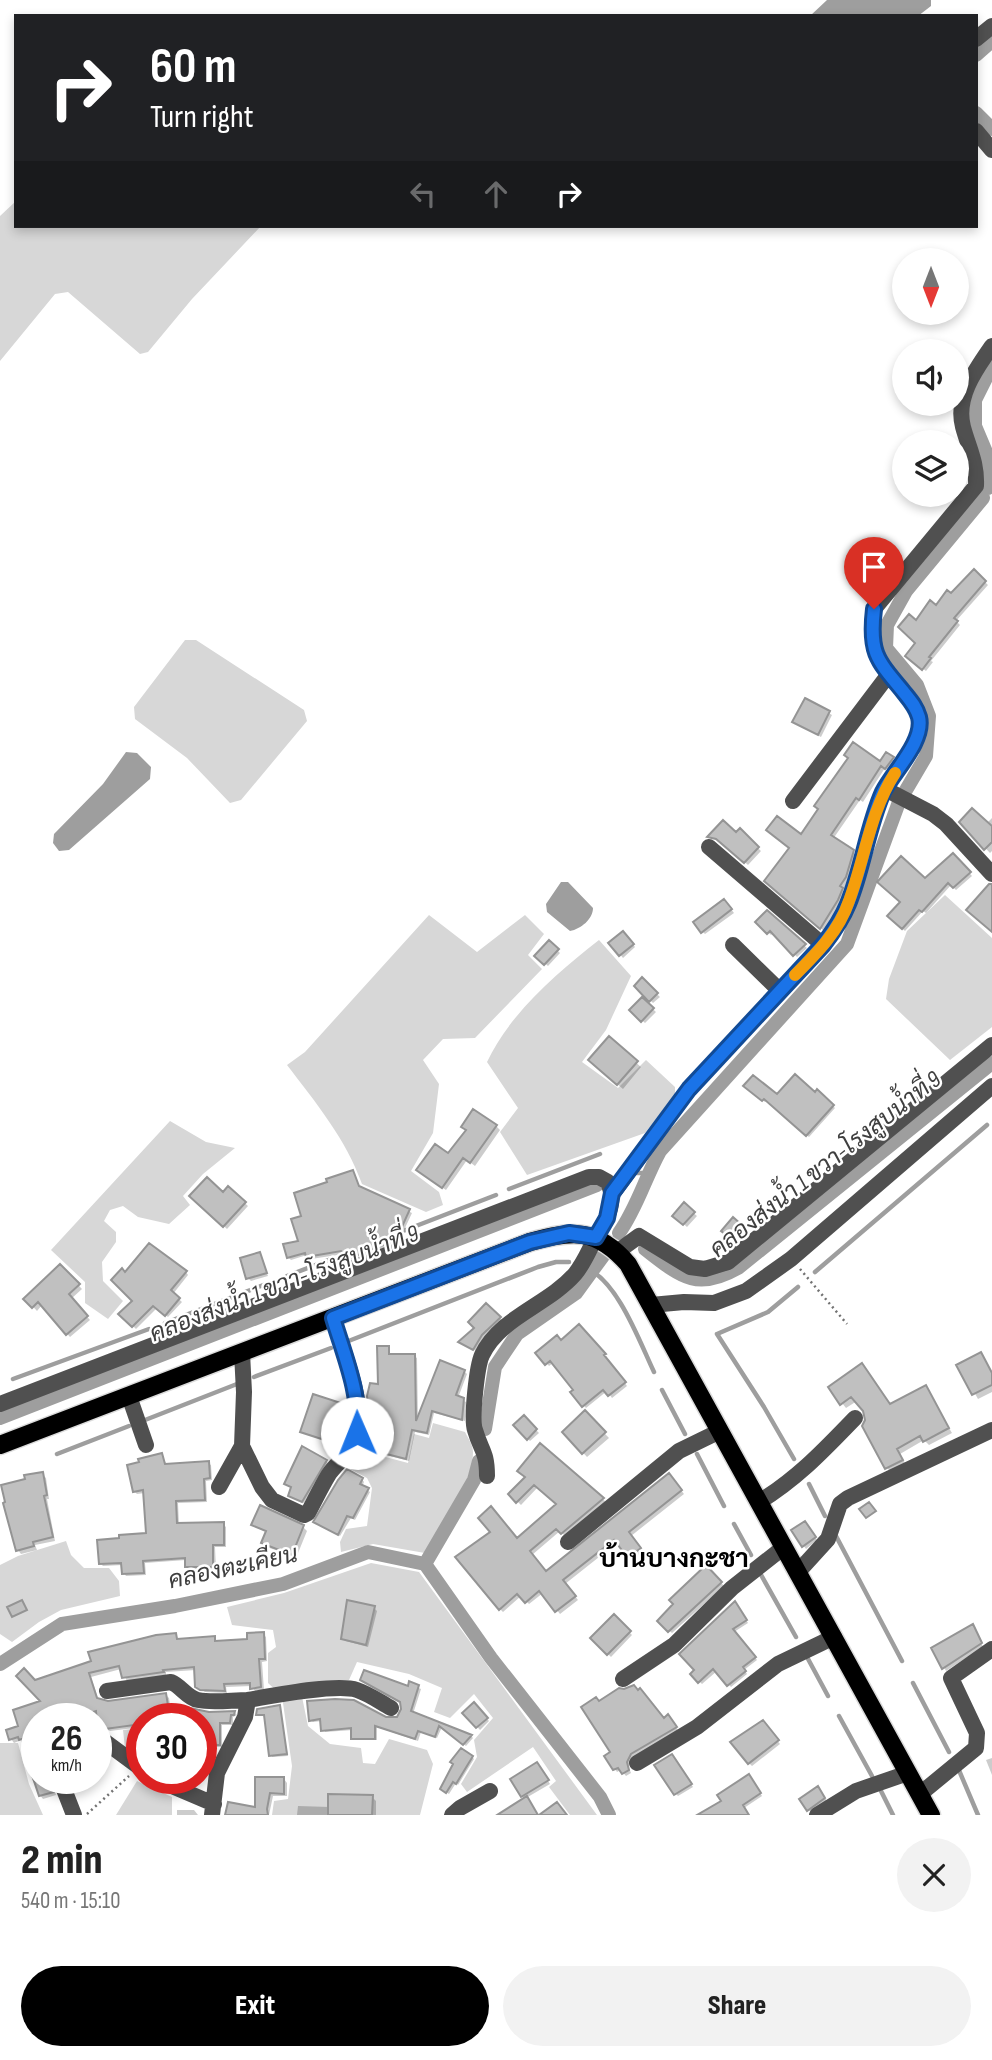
<!DOCTYPE html>
<html lang="en">
<head>
<meta charset="utf-8">
<style>
  :root { --surface:#fff; --page:#f2f2f2; --text:#222; --muted:#767676; --accent:#000 }
  body { margin:0; font-family:"Sofia Sans Condensed",Sarabun,sans-serif; background:var(--page); color:var(--text); height:100vh; display:flex; flex-direction:column; font-size:26px; white-space:nowrap }
  * { box-sizing:border-box; margin:0 }
  p { font-size:23px; color:var(--muted) }
  .icon { flex:none; width:38px; height:38px; fill:none; stroke:currentColor; stroke-width:2; stroke-linecap:round; stroke-linejoin:round }
  .map { position:relative; height:1815px; overflow:hidden }
  .panel { display:flex; flex-direction:column; background:var(--surface); flex:1 }
  .panel>* { flex:none }
  .guide { position:absolute; left:14px; top:14px; width:964px; height:214px; border-radius:0px; box-shadow:0 4px 10px #0003; background:#202124; color:#fff; overflow:hidden }
  .needle { width:46px; rotate:180deg }
  .fabs { position:absolute; left:892px; top:248px; display:grid; gap:14px }
  .fabs a { display:grid; place-items:center; width:77px; height:77px; border-radius:50%; background:var(--surface); box-shadow:0 4px 10px #0003; font-size:35px }
  .speed { position:absolute; left:21px; top:1703px; display:flex; gap:14px; font-size:35px; font-weight:700; text-align:center }
  .speed>* { display:grid; place-content:center; width:91px; height:91px; border-radius:50%; background:var(--surface); box-shadow:0 4px 10px #0003; line-height:1 }
  .speed small { font-size:18px; font-weight:400 }
  .speed .limit { border:10px solid #d22; background:#fff; color:#111 }
  .pin { position:absolute; display:grid; place-items:center; width:60px; height:60px; color:#fff; margin:-72px -30px; border-radius:50% 50% 50% 0; rotate:-45deg; box-shadow:0 0 7px #0007 }
  .pin .icon { rotate:45deg }
  .me { position:absolute; width:77px; margin:-38px; rotate:359deg; stroke-linejoin:round; filter:drop-shadow(0 0 5px #0008) }
  .turn { display:flex; align-items:center; gap:24px; height:147px; padding:0 21px; font-size:32px }
  .turn .icon { width:91px; height:91px; stroke-width:2.5 }
  .turn b { display:block; font-size:49px; line-height:60px }
  .lanes { display:flex; align-items:center; height:66px; padding:0 21px; background:#0003; justify-content:center; gap:35px; direction:ltr }
  .lanes .off { opacity:.35 }
  .round { display:grid; place-items:center; flex:none; width:74px; height:74px; border-radius:37px; background:var(--page) }
  .headline { display:flex; align-items:center; justify-content:space-between; height:119px; padding:0 21px }
  h1 { font-size:42px; font-weight:800; line-height:52px }
  .cta { display:flex; gap:14px; margin-top:auto; padding:14px 21px }
  .cta a { flex:1; height:80px; border-radius:42px; background:var(--accent); color:#fff; font-size:28px; font-weight:800; line-height:80px; text-align:center }
  .cta a+a { background:var(--page); color:var(--text) }
  .map>svg:first-child { display:block }
  .green { fill:#d7d7d7 }
  .water { fill:#9e9e9e }
  .shadow { fill:#0003 }
  .lines { fill:none; stroke-linecap:round; stroke-linejoin:round }
  .stream { stroke:#9e9e9e; stroke-width:4.5 }
  .canal { stroke:#9e9e9e; stroke-width:14 }
  .building { fill:#c0c0c0; stroke:#949494; stroke-width:2 }
  .major-casing { stroke:#dbdbdb; stroke-width:21 }
  .path { stroke:#727272; stroke-width:2.5; stroke-dasharray:2 3.5; stroke-linecap:butt }
  .minor { stroke:#505050; stroke-width:16 }
  .major { stroke:#000; stroke-width:18 }
  .route-casing { stroke:#114b97; stroke-width:18 }
  .route { stroke:#1a73e8; stroke-width:12 }
  .slow { stroke:#f59e0b; stroke-width:12 }
  .labels { text-anchor:middle; stroke-width:5; stroke-linejoin:round; paint-order:stroke }
  .water-label { font-size:24px; font-style:italic; fill:#3f3f3f; stroke:#fff }
  .quarter-label { font-size:26px; font-weight:bold; fill:#000; stroke:#fff }
</style>
</head>
<body>
<div class="map">
<svg width="992" height="1815" viewBox="0 0 992 1815">
  <rect width="100%" height="100%" fill="#fff"/>
  <path class="green" d="M16,201V226H261L192,299L148,352L140,354L68,292L55,294L0,361V216Z
    M185,640H196L304,710L307,721L241,800L230,803L187,758L135,719L134,707Z
    M945,895L992,938V1027L950,1060L886,999L889,979L907,931Z
    M429,915L477,952L525,915L544,934L528,955L542,969L475,1038L443,1039L423,1060L439,1084L433,1133L411,1171L439,1192L443,1205L426,1212L362,1184C346,1139 316,1103 287,1065L305,1052Z
    M599,940L631,976L606,1030L582,1062L618,1088L646,1060L675,1087V1095L645,1133L527,1175L500,1132L518,1108L487,1062C510,1013 557,973 599,940Z
    M170,1121L206,1142L235,1148L203,1174L183,1196L190,1205L169,1224L138,1217L123,1206L110,1210L104,1221L116,1232V1242L102,1262L103,1281L123,1301L108,1319L85,1303V1282L51,1250Z
    M433,1423L465,1432C468,1438 473,1445 473,1452C473,1485 441,1525 425,1553L373,1544L341,1552L340,1542L346,1529L367,1526L372,1488L367,1478L348,1468L359,1450L408,1463L414,1434L429,1438Z
    M66,1541L71,1555L84,1568H109L119,1581L120,1596L61,1610L39,1622L12,1642L0,1634V1565L18,1556Z
    M371,1563L419,1572L597,1815H570L549,1787L556,1781L533,1747L467,1792L461,1784L477,1757L474,1740L493,1718L474,1694L450,1718L434,1712L442,1688L409,1674L357,1662L349,1680L300,1687L308,1726L330,1744L361,1748L363,1763L375,1764L389,1739L427,1750L433,1764L420,1815H272L274,1801L288,1799L292,1766L282,1696L268,1683V1653L276,1647L273,1630L232,1625L227,1607L284,1593Z
    M142,1728V1754L132,1755L125,1748L123,1730Z
    M0,1743H18L29,1784L43,1815H0Z
    M137,1781L172,1797V1815H116Z"/>
  <path class="water" d="M827,0H931V6L918,16H810Z
    M126,752L137,753L151,767L150,779L69,850L59,851L53,843L54,834L103,784Z
    M561,882H568L593,908C593,919 581,929 570,931L547,912L546,904Z"/>
  <path class="shadow" d="M974,571L988,585L956,621L960,625L931,661L933,662L926,671L910,659L918,643L917,622L936,607Z
    M806,700L832,715L821,737L797,724Z
    M892,758L896,762L889,771L885,768L863,802L860,800L833,839L856,855L849,881L843,890L845,893L835,917L824,931L767,881L801,836L881,763Z
    M992,818V851L990,853L961,822L987,823Z
    M740,831L761,851L748,865L721,841L710,837L737,834Z
    M953,855L972,876L956,890L951,885L926,913L923,911L905,931L889,916Z
    M727,904L734,913L705,934L702,931Z
    M767,913L807,948L797,957L774,932L771,935L758,922Z
    M623,933L635,947L623,958L611,943Z
    M549,942L560,953L548,966L537,956Z
    M642,980L660,997L653,1003L636,986Z
    M642,999L656,1012L645,1023L631,1010Z
    M609,1039L641,1067L623,1089L595,1065Z
    M746,1086L777,1096L815,1095L817,1092L835,1108L809,1137L767,1100L765,1102Z
    M496,1126L500,1130L475,1166L467,1160L446,1190L422,1174Z
    M353,1172L360,1188L412,1213L398,1243L349,1262L344,1254L311,1259L307,1255L291,1260L288,1257L300,1242L303,1217L329,1183Z
    M228,1188L248,1206L227,1229L192,1196L223,1194Z
    M684,1205L697,1216L687,1227L675,1216Z
    M259,1254L268,1276L251,1281L248,1278Z
    M60,1266L82,1289L71,1299L90,1320L70,1337L42,1305L37,1311L26,1299Z
    M186,1272L188,1275L173,1294L182,1302L168,1317L157,1308L136,1329L121,1314L134,1301L125,1274Z
    M486,1306L502,1320L476,1351L463,1344L476,1328Z
    M561,1342L600,1349L627,1386L612,1398L607,1391L586,1408L572,1392L576,1390L553,1363L549,1366L538,1353Z
    M388,1348L391,1356H414L417,1358L418,1421L464,1371L467,1374L458,1398L466,1402L465,1421L434,1413L429,1435L415,1432L409,1461L367,1450L365,1447Z
    M981,1354L992,1372V1392L978,1399L959,1365Z
    M862,1366L891,1406L925,1388L952,1433L929,1445L924,1440L900,1454L906,1465L891,1472L887,1468L864,1410L857,1401L846,1408L842,1403Z
    M346,1407L350,1416L346,1427L349,1430L343,1446L303,1432Z
    M585,1413L609,1438L587,1457L564,1432Z
    M523,1417L539,1433L530,1441L515,1425Z
    M541,1446L606,1502L565,1536L560,1531L532,1555L546,1573L672,1479L684,1494L631,1536L643,1552L632,1560L618,1542L565,1584L578,1600L560,1614L543,1593L529,1604L521,1596L503,1612L500,1609L518,1540L559,1505L538,1487L521,1505L510,1494L527,1478Z
    M162,1455L167,1466L208,1463L211,1465L212,1480L206,1481L207,1502L178,1503L179,1525L223,1524L226,1527V1547H215L216,1569H189L186,1567V1560L145,1563L146,1575L126,1576L124,1573L123,1565L103,1566L100,1563L148,1535L145,1493L137,1494L134,1491Z
    M326,1461L328,1463L304,1503L292,1498L293,1488Z
    M42,1474L46,1478L49,1499H47L55,1541L35,1545L37,1550L21,1554L18,1550Z
    M362,1479L364,1482L362,1487L370,1492L355,1520L351,1518L340,1536L315,1522Z
    M253,1525L303,1527L307,1531L296,1558L267,1547L263,1542L267,1533Z
    M808,1526L817,1540L806,1549L793,1531Z
    M706,1567L724,1586L672,1633L659,1621Z
    M737,1606L748,1623L734,1632L757,1660L744,1670L747,1674L731,1687L717,1671L702,1684L692,1674Z
    M374,1608L377,1611L368,1647L346,1641L343,1638Z
    M614,1617L632,1635L611,1657L592,1638Z
    M975,1629L983,1647L946,1671L934,1648Z
    M263,1634L266,1637L267,1661L262,1662L264,1690L255,1691L252,1686L226,1687L227,1693L205,1692L197,1686L196,1670L166,1672V1675L127,1681L121,1669L91,1677L99,1701L104,1703L166,1695L169,1698L172,1718H142V1727L110,1731L103,1728L98,1714L83,1718H37V1778H55L52,1782L56,1795L43,1799L40,1795L32,1779L30,1764L21,1740L14,1743L11,1739L43,1702L35,1682L175,1635L179,1640L214,1638L218,1643L249,1641Z
    M410,1684L421,1689L413,1714L471,1736L473,1738L466,1746L442,1727L437,1738L421,1732L418,1741L377,1727V1740H356L353,1738V1730L325,1732L322,1721L313,1722L310,1720L308,1705L386,1719L398,1718Z
    M600,1703L664,1720L671,1719L678,1730L633,1757L628,1766L631,1773L626,1776L621,1770L617,1772L615,1769L607,1756L613,1753Z
    M474,1705L489,1721L480,1730L465,1713Z
    M279,1707L288,1756L272,1757L266,1716L258,1715Z
    M192,1710L209,1713H235L237,1715L233,1717V1725H222V1747H201V1718H192Z
    M765,1725L780,1744L752,1766L749,1763Z
    M472,1757L474,1759L458,1785L456,1783L449,1794L444,1791Z
    M992,1758V1775L986,1760Z
    M675,1759L693,1787L678,1796L676,1794Z
    M540,1768L550,1784L526,1798L538,1815L522,1796Z
    M257,1779H284L287,1783V1796H273L269,1815H227L256,1809Z
    M751,1779L762,1796L744,1808L748,1815H703Z
    M820,1791L827,1801L811,1813L801,1799Z
    M372,1797L376,1801V1815H297L298,1806L330,1807Z
    M177,1810H194L198,1815H177Z"/>
  <g class="lines">
    <path class="stream" d="M633,1173H648
      M509,1189L600,1154
      M403,1231L496,1195
      M586,1268C618,1281 640,1343 654,1372
      M815,1272L987,1125
      M287,1276L331,1259
      M165,1323L266,1284
      M346,1342L538,1267L556,1262H569
      M254,1377L331,1348
      M13,1379L149,1329
      M662,1390L685,1434
      M145,1420L237,1384
      M57,1454L129,1426
      M697,1454L724,1506
      M794,1459L764,1407L717,1334L768,1312L798,1287
      M809,1484L825,1516
      M734,1524L751,1555
      M836,1536L902,1661
      M760,1573L796,1637
      M807,1657L828,1696
      M913,1683L949,1752
      M839,1716L872,1776
      M958,1768L978,1815
      M881,1791L893,1815"/>
    <path class="canal" d="M976,55L992,41
      M976,113L992,129
      M988,488L989,478L986,452L975,426V400L992,366
      M619,1233C637,1208 645,1178 660,1151L847,944L899,802L926,756L929,716L917,685L886,648L887,625L906,591L983,498
      M645,1249C680,1276 696,1292 738,1268L992,1063
      M0,1418L597,1185
      M485,1429L495,1367L517,1334L576,1293L603,1256
      M425,1564L474,1480L479,1461
      M0,1664L62,1624L175,1606L283,1584L368,1552L425,1564L491,1658L600,1797L609,1815"/>
  </g>
  <path class="building" d="M974,569L986,581L954,618L958,621L929,657L931,658L922,670L905,656L915,643L898,627L909,614L916,620L930,600L936,605L947,590L951,593Z
    M805,698L830,711L818,735L792,722Z
    M853,742L880,761L886,752L894,757L885,769L881,766L859,800L856,798L831,835L854,850L846,877L840,886L843,888L838,900L820,929L764,881L789,848L766,830L777,816L801,834L818,809L814,806L848,758L844,755Z
    M972,808L992,826V842L984,850L959,822Z
    M723,820L736,832L740,828L759,847L744,863L716,839L707,837Z
    M953,853L971,872L953,888L948,883L922,912L919,910L902,929L887,916L900,902L877,882L901,856L925,878Z
    M989,884H992V932L966,910Z
    M724,899L732,909L701,933L693,922Z
    M767,910L806,944L793,956L770,931L767,934L755,922Z
    M623,931L634,944L619,956L608,943Z
    M549,940L559,949L544,965L534,956Z
    M642,977L658,993L649,1002L634,986Z
    M642,997L654,1008L641,1022L629,1010Z
    M609,1036L638,1061L617,1085L588,1060Z
    M795,1074L815,1092L817,1089L834,1105L806,1136L764,1099L762,1101L743,1086L753,1075L777,1094Z
    M473,1109L497,1125L470,1163L463,1158L442,1188L416,1170L435,1144L448,1153L466,1130L461,1127Z
    M353,1170L359,1186L410,1209L396,1240L345,1260L341,1251L306,1257L305,1253L287,1258L283,1244L298,1241L291,1219L301,1216L294,1193L327,1182L326,1179Z
    M207,1177L223,1192L228,1186L246,1202L223,1227L189,1196Z
    M684,1202L695,1212L683,1225L672,1216Z
    M733,1217L742,1225L730,1238L721,1231Z
    M149,1243L187,1271L171,1290L180,1298L165,1316L153,1306L132,1327L118,1314L132,1301L111,1280L122,1268L125,1272Z
    M260,1252L267,1273L246,1279L240,1258Z
    M60,1264L80,1284L69,1294L88,1316L66,1335L38,1302L32,1308L23,1299Z
    M486,1303L501,1317L482,1335L473,1350L458,1342L474,1328L468,1322Z
    M579,1324L606,1354L604,1355L626,1382L608,1396L603,1390L582,1407L570,1392L573,1390L550,1361L545,1365L535,1353L557,1335L561,1340Z
    M377,1346H389V1354H415L416,1421L440,1360L465,1370L456,1395L464,1398L462,1420L432,1411L427,1433L412,1430L406,1459L363,1448L371,1409L368,1408L367,1396L370,1383L378,1384Z
    M981,1352L992,1373V1385L972,1395L956,1365Z
    M862,1363L890,1404L926,1385L949,1428L923,1442L920,1436L897,1449L903,1460L885,1469L862,1426L865,1420L863,1411L851,1397L840,1405L828,1387Z
    M313,1394L347,1405L348,1412L343,1424L347,1425V1428L340,1445L300,1432Z
    M585,1410L606,1432L582,1454L562,1432Z
    M524,1415L537,1429L527,1440L513,1425Z
    M540,1443L604,1498L561,1534L556,1529L530,1551L546,1571L669,1473L682,1490L629,1532L641,1548L628,1558L614,1540L563,1580L576,1596L555,1612L539,1591L525,1603L517,1594L499,1610L455,1557L490,1532L478,1518L491,1506L517,1538L556,1504L534,1485L516,1503L508,1494L525,1477L517,1471Z
    M302,1446L327,1460L302,1502L288,1496L291,1487L284,1484Z
    M162,1453L165,1464L209,1461L210,1478L204,1479L205,1500L176,1501L177,1523L224,1522V1545H213V1567H185V1558L143,1561L144,1573L122,1574L121,1563L99,1564L97,1540L119,1538V1535L146,1533L143,1490L133,1492L127,1465L139,1462L138,1459Z
    M347,1469L363,1478L360,1484L369,1488L353,1518L347,1516L338,1535L313,1522L338,1480Z
    M43,1472L47,1495L44,1496L53,1537L33,1542L34,1546L16,1551L3,1503L5,1502L1,1485L25,1479L24,1475Z
    M869,1502L876,1511L866,1518L859,1509Z
    M260,1505L304,1525L292,1555L261,1543L266,1531L251,1525Z
    M805,1521L816,1537L802,1547L791,1530Z
    M706,1565L722,1582L668,1632L657,1621L673,1604L669,1600Z
    M22,1600L27,1610L12,1617L7,1607Z
    M347,1600L375,1606L366,1645L341,1639Z
    M735,1601L747,1620L733,1629L756,1657L743,1667L746,1671L727,1686L713,1669L698,1683L690,1674L694,1670L679,1654Z
    M614,1614L631,1631L607,1655L590,1638Z
    M973,1624L982,1643L942,1669L931,1648Z
    M264,1632L265,1659H259L261,1687L250,1689V1683L224,1684L225,1691L200,1690L195,1687L194,1667L163,1670L164,1672L122,1678L119,1666L89,1673L97,1698L108,1701L166,1693L170,1718H142V1724L105,1729L97,1725L96,1711L80,1716L79,1711L57,1718H37V1734L19,1740L18,1737L9,1740L6,1730L18,1726L13,1710L40,1701L16,1676L24,1668L35,1680L91,1661L88,1652L156,1635L176,1633L177,1639L215,1636V1641L247,1639V1633Z
    M364,1670L408,1686L409,1681L419,1685L411,1711L472,1735L463,1745L439,1726L435,1737L418,1731L415,1739L375,1726V1739H351V1728L321,1731L320,1719L309,1721L307,1701L335,1699L354,1700L386,1717H397L401,1709L400,1702L360,1680Z
    M634,1685L638,1690L640,1688L664,1718L668,1714L677,1727L631,1754L627,1762L629,1770L622,1774L618,1768L613,1770L604,1756L610,1752L581,1707L596,1697L599,1701L619,1688L624,1689Z
    M474,1702L488,1718L476,1728L462,1713Z
    M280,1705L287,1754L269,1756L264,1715H256L257,1709Z
    M190,1708L209,1712L235,1711L234,1715H231L230,1723H220V1745H202L201,1718H190Z
    M763,1720L779,1740L748,1764L730,1742Z
    M461,1748L473,1756L456,1784L453,1782L446,1793L440,1789L453,1764L450,1762Z
    M672,1754L692,1784L674,1795L654,1765Z
    M537,1762L549,1780L521,1797L510,1779Z
    M749,1774L761,1793L743,1805L749,1815H697L721,1801L717,1795Z
    M255,1777H284V1794L270,1793L267,1809L268,1815H225L228,1802L255,1807Z
    M33,1778H50L54,1792L39,1796Z
    M818,1786L825,1798L807,1811L799,1799Z
    M328,1794L373,1795L372,1815H328Z
    M527,1796L538,1815H497Z
    M557,1802L567,1815H539Z"/>
  <g class="lines">
    <g class="major-casing">
      <path id="major" d="M0,1445L530,1242C572,1230 597,1228 628,1264L931,1815"/>
    </g>
    <path class="path" d="M800,1269L847,1324
      M87,1814L129,1776"/>
    <path class="minor" d="M976,39L992,26
      M976,131L992,150
      M885,789L933,814L946,824L992,874
      M793,801L889,674
      M709,847L823,945
      M733,945L780,991
      M613,1193L689,1089L823,945C833,932 842,919 848,904C863,868 867,828 883,792C893,772 925,740 919,717C916,706 909,699 902,690C876,659 869,652 874,609L976,486C977,462 969,449 963,427C955,397 976,369 992,346
      M617,1252L639,1236L690,1267L705,1269L728,1262L992,1045
      M651,1305L684,1302L714,1303L746,1291L791,1259L992,1086
      M129,1396L146,1445
      M0,1404L589,1177H599L608,1182C616,1201 609,1215 599,1232C591,1245 585,1262 575,1274C548,1305 500,1317 482,1355C477,1366 471,1419 475,1430C481,1451 487,1451 487,1476
      M242,1446L262,1487L272,1500L304,1515L308,1513C315,1500 321,1487 329,1474C336,1464 347,1456 353,1444C370,1411 343,1352 333,1318
      M219,1487L242,1446L244,1392L242,1353
      M759,1502C798,1478 824,1450 855,1418
      M568,1542L679,1451L720,1431
      M798,1572L828,1539L840,1504L848,1498L992,1430
      M623,1679L674,1645L732,1588L784,1547
      M107,1691L171,1682C181,1686 187,1698 198,1700C213,1703 232,1700 248,1700
      M96,1735L142,1769
      M637,1763L697,1727L778,1664L834,1637
      M153,1778L214,1804
      M60,1779L74,1815
      M920,1794L976,1748L977,1733L951,1678L992,1649
      M212,1815L217,1773L245,1717L248,1700C272,1696 336,1683 357,1690C369,1694 380,1702 391,1708
      M452,1815L460,1808L490,1791
      M817,1815L856,1791L908,1773"/>
    <use href="#major" class="major"/>
  </g>
  <g class="lines">
    <g class="route-casing">
      <path id="route" d="M357,1433C361,1394 344,1355 333,1318L530,1242L569,1233L596,1237L607,1218L612,1193L689,1089L823,945C833,932 842,919 848,904C863,868 867,828 883,792C893,772 925,741 919,717C916,706 909,699 902,690C876,659 869,651 874,609"/>
    </g>
    <use href="#route" class="route"/>
    <path class="slow" d="M795,975C817,953 839,931 849,901C865,858 870,812 895,773"/>
  </g>
  <g class="labels">
    <g class="water-label">
      <text transform="translate(825 1164) rotate(-38)" y="8">คลองส่งน้ำ 1 ขวา-โรงสูบน้ำที่ 9</text>
      <text transform="translate(284 1283) rotate(-21)" y="8">คลองส่งน้ำ 1 ขวา-โรงสูบน้ำที่ 9</text>
      <text transform="translate(233 1567) rotate(-12)" y="8">คลองตะเคียน</text>
    </g>
    <g class="quarter-label">
      <text x="674" y="1567">บ้านบางกะชา</text>
    </g>
  </g>
</svg>
<div class="fabs">
<a><svg class="needle" viewBox="-14 -14 28 28"><path d="M0-13l5 13h-10z" fill="#e53935"/><path d="M0 13l5-13h-10z" fill="#767676"/></svg></a>
<a><svg class="icon" aria-label="sound" viewBox="0 0 24 24"><path d="M4 9h4l5-4v14l-5-4H4zM17 9q2 3 0 6"/></svg></a>
<a><svg class="icon" aria-label="layers" viewBox="0 0 24 24"><path d="M12 4l9 5-9 5-9-5zM3 14l9 5 9-5"/></svg></a>
</div>
<div class="speed"><div>26<small>km/h</small></div><div class="limit">30</div></div>
<div class="pin" style="left:874px;top:609px;background:#d93025"><svg class="icon" aria-label="arrive" viewBox="0 0 24 24"><path d="M6 21V4h12l-3 4 3 4H6"/></svg></div>
<svg class="me" style="left:357px;top:1433px" viewBox="-20 -20 40 40"><circle r="19" fill="#fff"/><path d="M0-13L10 11 0 6-10 11z" fill="#1a73e8"/></svg>
<div class="guide">
<div class="turn"><svg class="icon" aria-label="right" viewBox="0 0 24 24"><path d="M7 20v-9h11M14 6l5 5-5 5"/></svg><div><b>60 m</b>Turn right</div></div>
<div class="lanes"><svg class="icon off" aria-label="left" viewBox="0 0 24 24"><path d="M17 20v-9H6M10 6l-5 5 5 5"/></svg><svg class="icon off" aria-label="ahead" viewBox="0 0 24 24"><path d="M12 20V5M6 11l6-6 6 6"/></svg><svg class="icon" aria-label="right" viewBox="0 0 24 24"><path d="M7 20v-9h11M14 6l5 5-5 5"/></svg></div>
</div>
</div>
<section class="panel">
<div class="headline"><div><h1>2 min</h1><p>540 m · 15:10</p></div><a class="round"><svg class="icon" aria-label="close" viewBox="0 0 24 24"><path d="M6 6l12 12M18 6L6 18"/></svg></a></div>
<div class="cta"><a>Exit</a><a>Share</a></div>
</section>
</body>
</html>
